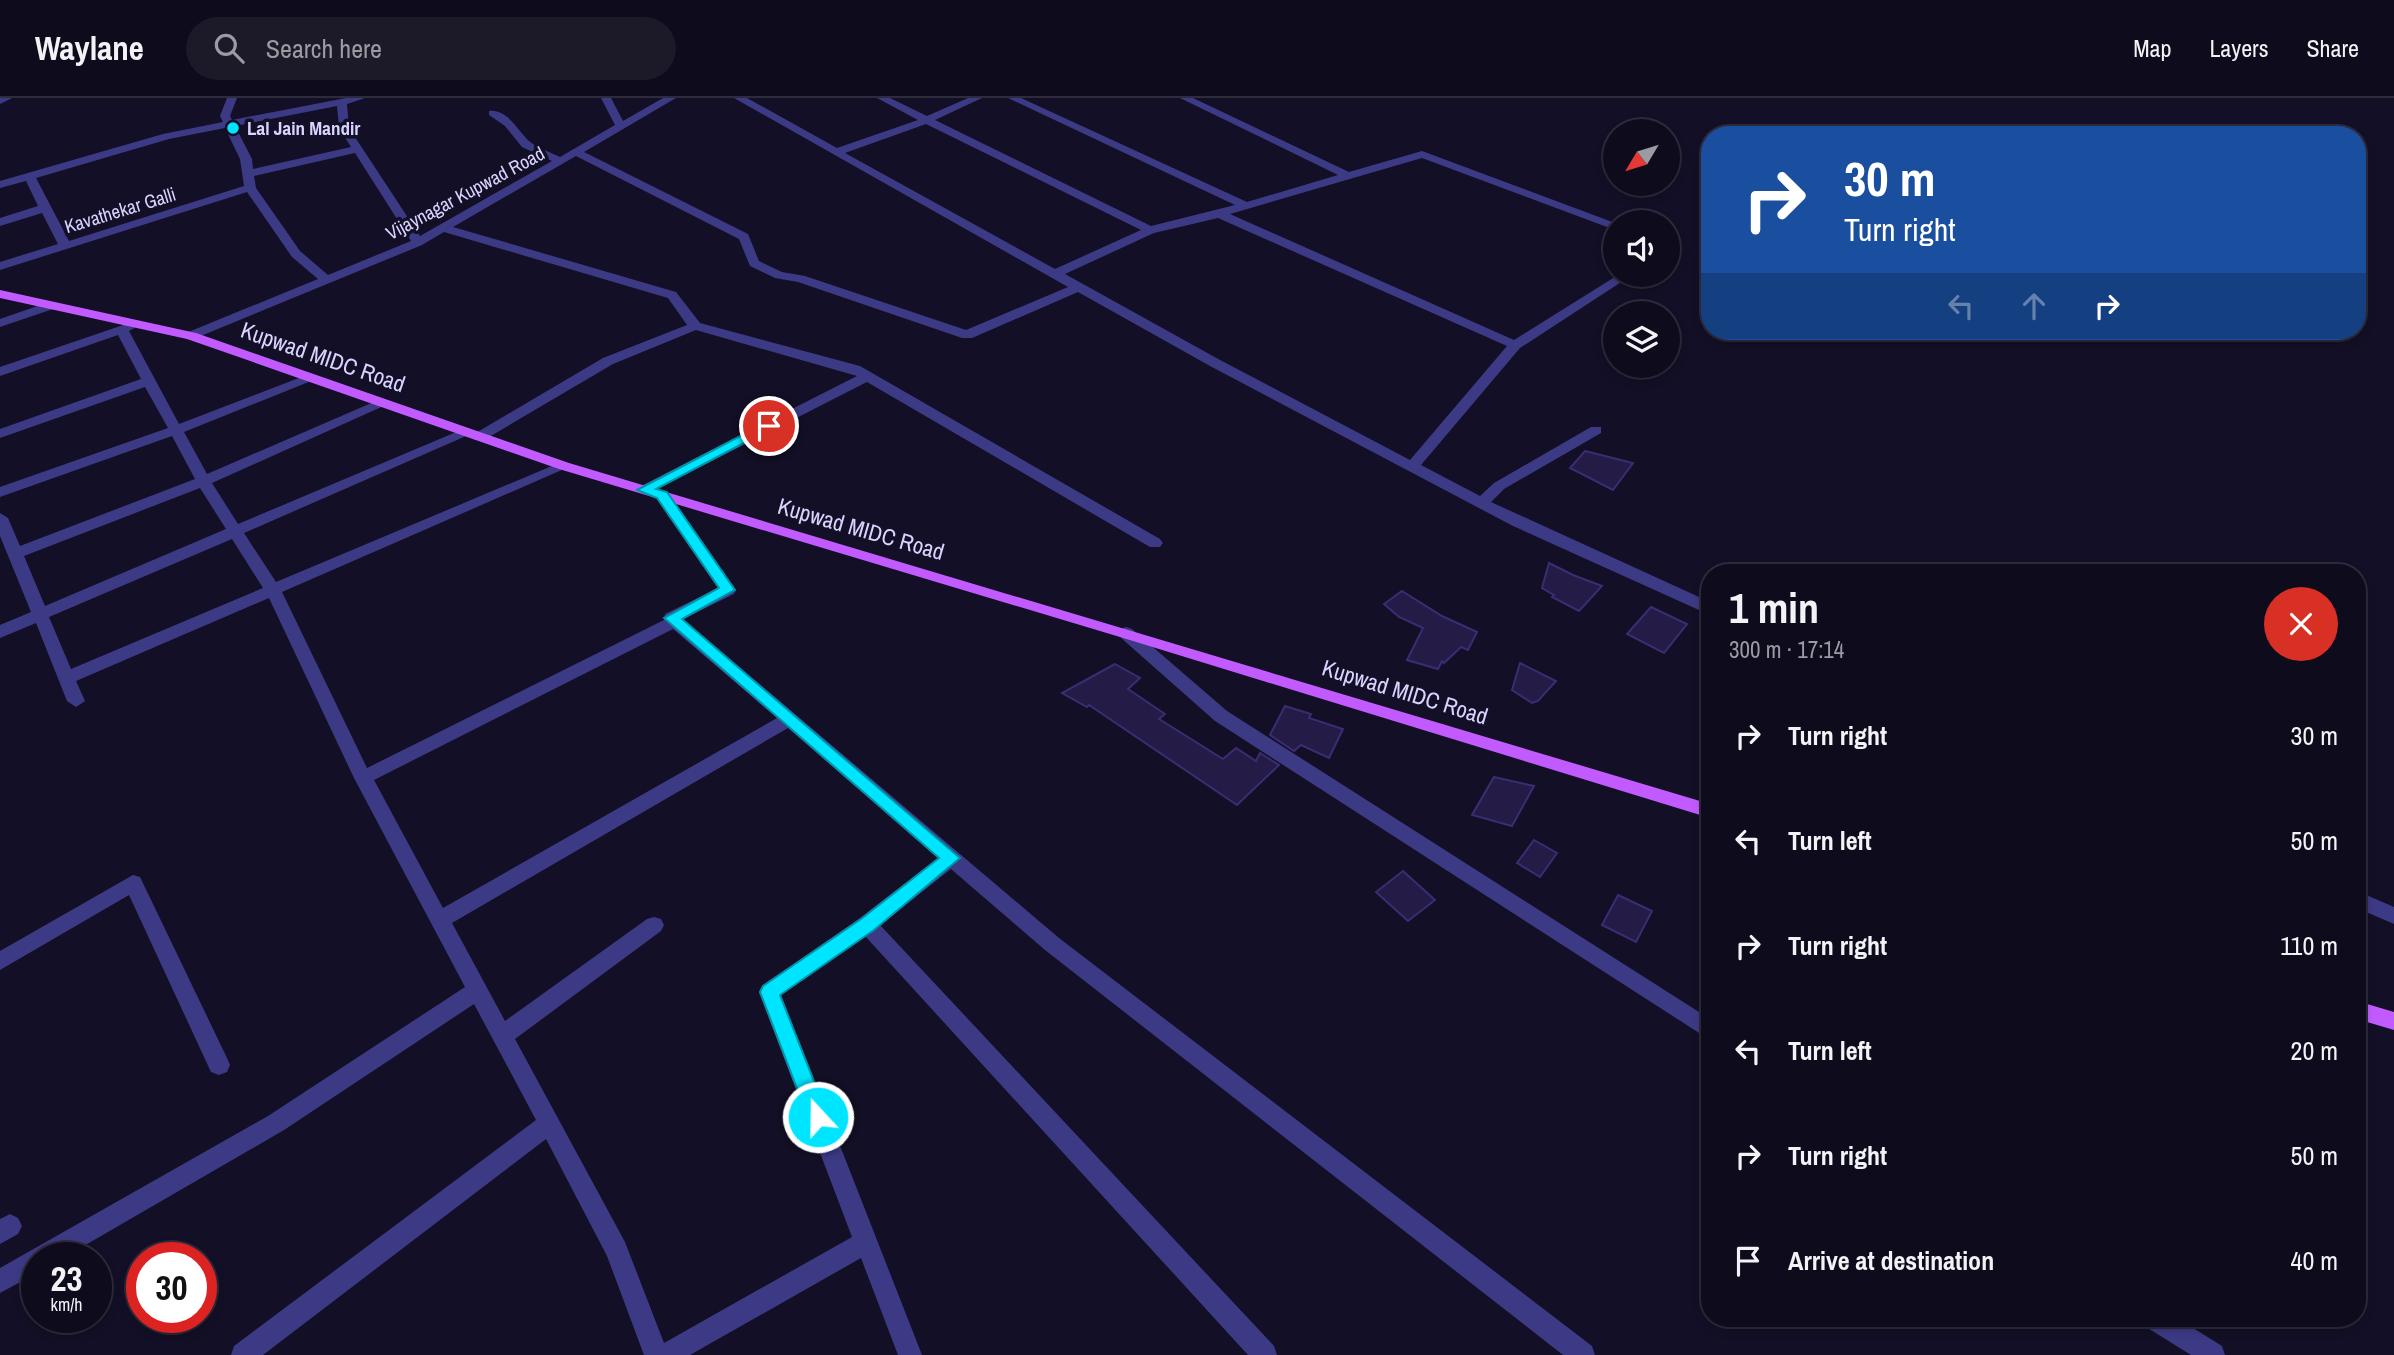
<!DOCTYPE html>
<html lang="en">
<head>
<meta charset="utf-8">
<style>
  :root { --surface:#0e0b1c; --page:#1c1929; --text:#f1f3f6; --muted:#9b9ba3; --line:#2e2b3b }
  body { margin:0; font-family:"Archivo Narrow",sans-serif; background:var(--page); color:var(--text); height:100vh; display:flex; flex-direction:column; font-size:26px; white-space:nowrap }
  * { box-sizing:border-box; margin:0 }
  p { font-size:23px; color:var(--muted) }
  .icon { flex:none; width:38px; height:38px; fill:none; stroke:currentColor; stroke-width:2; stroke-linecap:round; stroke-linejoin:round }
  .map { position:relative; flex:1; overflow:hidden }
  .sheet { position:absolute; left:1701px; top:466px; width:665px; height:763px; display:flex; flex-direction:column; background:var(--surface); border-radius:28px; box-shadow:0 4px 10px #0003,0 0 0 2px var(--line) }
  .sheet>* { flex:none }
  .hud { position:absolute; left:1701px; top:28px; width:665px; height:214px; border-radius:28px; box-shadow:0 4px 10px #0003,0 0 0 2px var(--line); background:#1a4fa0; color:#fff; overflow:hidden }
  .needle { width:46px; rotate:232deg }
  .controls { position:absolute; left:1603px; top:21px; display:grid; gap:14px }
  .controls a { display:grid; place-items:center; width:77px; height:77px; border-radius:50%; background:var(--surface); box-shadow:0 4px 10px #0003,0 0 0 2px var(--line); font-size:35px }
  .speed { position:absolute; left:21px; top:1144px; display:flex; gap:14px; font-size:35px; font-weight:700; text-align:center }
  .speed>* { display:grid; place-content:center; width:91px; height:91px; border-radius:50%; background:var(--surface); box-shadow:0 4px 10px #0003,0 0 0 2px var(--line); line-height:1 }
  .speed small { font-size:18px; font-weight:400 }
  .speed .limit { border:10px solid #d22; background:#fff; color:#111 }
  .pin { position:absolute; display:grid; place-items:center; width:60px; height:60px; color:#fff; margin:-30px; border:4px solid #fff; border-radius:50%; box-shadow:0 2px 7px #0007 }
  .me { position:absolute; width:77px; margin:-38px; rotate:339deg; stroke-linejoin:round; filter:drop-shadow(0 0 5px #0008) }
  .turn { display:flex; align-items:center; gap:24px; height:147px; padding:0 28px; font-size:32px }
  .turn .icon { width:91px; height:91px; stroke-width:2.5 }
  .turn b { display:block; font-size:49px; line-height:60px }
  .lanes { display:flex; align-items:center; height:66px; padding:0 28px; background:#0003; justify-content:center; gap:35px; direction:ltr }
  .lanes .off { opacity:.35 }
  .round { display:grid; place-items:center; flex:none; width:74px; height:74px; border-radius:37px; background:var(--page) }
  .head { display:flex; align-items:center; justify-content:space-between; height:119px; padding:0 28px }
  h1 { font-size:42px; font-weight:700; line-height:52px }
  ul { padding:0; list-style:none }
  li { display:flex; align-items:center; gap:21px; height:105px; padding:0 28px }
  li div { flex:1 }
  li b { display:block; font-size:26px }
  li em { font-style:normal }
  header { display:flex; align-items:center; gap:42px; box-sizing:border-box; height:98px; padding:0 35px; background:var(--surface); border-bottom:2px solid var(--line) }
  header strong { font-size:33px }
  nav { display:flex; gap:38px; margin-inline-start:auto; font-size:24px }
  .search { width:490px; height:63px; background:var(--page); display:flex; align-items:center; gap:18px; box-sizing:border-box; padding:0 24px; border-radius:38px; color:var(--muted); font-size:26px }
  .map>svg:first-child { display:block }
  .building { fill:#241b47; stroke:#3b2d73; stroke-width:2 }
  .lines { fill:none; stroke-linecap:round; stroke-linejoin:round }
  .minor { fill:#3d3a85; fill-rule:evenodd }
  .major { fill:#c25bff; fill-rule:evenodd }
  .route { fill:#00e5ff; stroke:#0095a6; stroke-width:2 }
  .poi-dot { fill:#00e5ff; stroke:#130f26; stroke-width:2.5 }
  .labels { text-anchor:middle; stroke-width:7; stroke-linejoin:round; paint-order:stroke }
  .far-poi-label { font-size:19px; font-weight:bold; fill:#d9d4ff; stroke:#130f26; text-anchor:start }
  .far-street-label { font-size:19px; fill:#d9d4ff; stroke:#130f26 }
  .street-label { font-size:23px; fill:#d9d4ff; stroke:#130f26 }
</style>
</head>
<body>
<header>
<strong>Waylane</strong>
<div class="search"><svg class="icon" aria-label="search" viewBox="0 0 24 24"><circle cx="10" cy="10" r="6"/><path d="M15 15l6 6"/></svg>Search here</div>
<nav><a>Map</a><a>Layers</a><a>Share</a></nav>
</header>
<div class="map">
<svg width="2394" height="1257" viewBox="0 0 2394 1257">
  <rect width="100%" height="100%" fill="#130f26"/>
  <path class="building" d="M1585,353L1633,365L1613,392L1570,370Z
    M1549,465L1573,477L1602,488L1579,513L1552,499L1554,497L1542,490Z
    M1402,493L1442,518L1477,534L1468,552L1461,549L1444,565L1442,563L1438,571L1407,562L1423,530L1399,519L1384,506Z
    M1651,509L1687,526L1664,555L1627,536Z
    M1520,565L1556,583L1538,603L1532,605L1512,592Z
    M1115,566L1140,580L1128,591L1165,616L1159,621L1223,661L1236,650L1256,663L1260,655L1279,667L1237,707L1089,607L1087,609L1062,595Z
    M1285,608L1311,616L1309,620L1343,631L1329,660L1301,647L1294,653L1270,637Z
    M1494,679L1534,688L1512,728L1472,717Z
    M1534,742L1557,755L1540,779L1517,765Z
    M1403,773L1435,802L1408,823L1376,794Z
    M1618,797L1652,813L1636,844L1602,827Z"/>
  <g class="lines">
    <path class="minor" d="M0,0H12L0,6Z
      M227,0H237L230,18L232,22L346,0H365L347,6L349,30L420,138L552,63L522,49L505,28L489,17V13C508,11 517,32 529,43C537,50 550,54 560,59L615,27L601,0H611L623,23L663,0H676L584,54L748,136L759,163L782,174L805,178L966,232L1068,189L734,0H747L837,50L918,22L877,0H890L927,18L968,0H982L935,22L1151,128L1235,107L1008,0H1021L1247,104L1338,77L1180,0H1193L1349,74L1422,53L1615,125V132L1422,60L1230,116L1514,242L1618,177H1632L1520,250L1421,367L1480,398L1494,385L1591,329H1601V335L1504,391L1491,404L1710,504V517L1513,428L1210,268L1078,194L972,240H962L798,184L775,180L750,168L739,141L576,58L453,129L676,194L700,225L860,268L1160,441L1163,445L1160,449H1150L867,284L649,395H639V389L857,278L696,232L613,266L484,342H474V336L603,260L687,227L668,200L444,134L422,147L191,242L184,238L186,235L318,181L292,159L247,94L0,172V164L58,146L42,115L0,128V120L38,108L26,83L0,90V83L163,36L223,24L220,18ZM337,8L339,30L351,49L253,71L252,61L235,28ZM926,26L1141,132L1055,171L845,55ZM225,30L240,61L244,88L69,143L36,80L169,41ZM355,55L411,143L328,177L300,153L256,90L254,78ZM1218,120L1507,248L1410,362L1220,262L1065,176L1154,135Z
      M49,204L55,208L53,211L0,229V221Z
      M132,224L138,228L129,233L179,326L304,278H314L316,281L184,334L207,376L376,303H386L388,306L212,385L238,426L461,332L466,331L473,335L244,435L276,484L559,365H569L571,368L282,494L367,670L664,522L665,516L718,490L655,397L657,394H667L736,492L734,496L683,521L1059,840L1592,1248L1595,1257H1563L1045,852L951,771L880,827L1274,1248L1277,1257H1248L865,838L781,897L922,1257H898L861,1160L690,1257H644L607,1158L546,1041L263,1257H231L234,1248L536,1022L474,906L284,1032L63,1160H37V1175L0,1195V1170L268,1018L465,889L354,680L269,500L76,583L85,603L76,609L67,603L36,525L0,540V527L31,514L0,438V415L8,420L20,448L195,381L172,338L0,399V389L168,330L145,289L0,340V331L141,281L118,237L0,278V269ZM200,390L226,431L45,508L24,458ZM232,441L263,490L71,571L49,519ZM673,531L777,620L443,810L374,682ZM788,630L938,760L860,820L762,888L759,894L852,1139L664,1245L625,1144L515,941L661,833L664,827L661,821L654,819L647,821L505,923L452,825Z
      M1126,529L1132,531L1227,613L1710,921V942L1215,623L1120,539L1118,535L1120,531Z
      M133,777L140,779L227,960L230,967L227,974L219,977L211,974L129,797L0,872V853Z
      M2357,793L2394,809V826L2357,810Z
      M10,1116L18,1120L22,1128L18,1136L0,1146V1121Z
      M2143,1220H2177L2222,1248L2225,1257H2191L2146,1229Z"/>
    <path class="major" d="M0,192L196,235L569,365L1710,706V720L1120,539L559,371L187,241L0,200Z
      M2357,903L2394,914V932L2357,921Z"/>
  </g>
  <path class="route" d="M765,325L776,328L656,391L667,394L735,492L682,521L960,760L874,832L780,897L828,1019L825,1026L818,1029L811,1026L808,1019L760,894L763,888L861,821L939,760L664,520L719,490L657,400L637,392Z"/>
  <circle class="poi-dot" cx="233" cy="30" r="7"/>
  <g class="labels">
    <g class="far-poi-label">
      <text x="247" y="37">Lal Jain Mandir</text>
    </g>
    <g class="far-street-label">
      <text transform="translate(465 95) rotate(-28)" y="7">Vijaynagar Kupwad Road</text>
      <text transform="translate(120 112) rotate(-17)" y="7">Kavathekar Galli</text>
    </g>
    <g class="street-label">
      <text transform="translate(323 259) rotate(19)" y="8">Kupwad MIDC Road</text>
      <text transform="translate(861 431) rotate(16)" y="8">Kupwad MIDC Road</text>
      <text transform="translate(1405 594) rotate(17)" y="8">Kupwad MIDC Road</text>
    </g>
  </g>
</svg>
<div class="controls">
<a><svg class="needle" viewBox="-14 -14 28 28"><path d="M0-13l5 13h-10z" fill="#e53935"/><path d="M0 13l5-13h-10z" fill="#9b9ba3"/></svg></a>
<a><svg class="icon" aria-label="sound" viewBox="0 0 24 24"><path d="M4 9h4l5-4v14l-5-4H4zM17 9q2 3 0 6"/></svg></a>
<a><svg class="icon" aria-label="layers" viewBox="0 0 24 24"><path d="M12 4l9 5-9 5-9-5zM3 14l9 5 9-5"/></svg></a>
</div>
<div class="speed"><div>23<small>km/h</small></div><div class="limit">30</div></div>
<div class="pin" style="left:769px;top:328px;background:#d93025"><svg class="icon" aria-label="arrive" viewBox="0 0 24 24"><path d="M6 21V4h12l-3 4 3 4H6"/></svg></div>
<svg class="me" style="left:818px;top:1019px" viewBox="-20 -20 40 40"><circle r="17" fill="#00e5ff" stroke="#fff" stroke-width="3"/><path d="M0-11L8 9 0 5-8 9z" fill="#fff"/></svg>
<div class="hud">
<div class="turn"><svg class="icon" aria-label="right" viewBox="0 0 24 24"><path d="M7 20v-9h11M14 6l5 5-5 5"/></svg><div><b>30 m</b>Turn right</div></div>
<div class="lanes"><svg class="icon off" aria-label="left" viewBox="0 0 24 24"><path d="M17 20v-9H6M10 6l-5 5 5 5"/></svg><svg class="icon off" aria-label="ahead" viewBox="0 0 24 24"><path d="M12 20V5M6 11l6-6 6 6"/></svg><svg class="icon" aria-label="right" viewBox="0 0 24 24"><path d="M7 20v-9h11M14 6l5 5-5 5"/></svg></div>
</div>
<section class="sheet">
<div class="head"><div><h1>1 min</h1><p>300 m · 17:14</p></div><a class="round" style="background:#d93025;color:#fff"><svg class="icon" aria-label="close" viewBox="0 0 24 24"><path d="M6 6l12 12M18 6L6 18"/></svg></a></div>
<ul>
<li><svg class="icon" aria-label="right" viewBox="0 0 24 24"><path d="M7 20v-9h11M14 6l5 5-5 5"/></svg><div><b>Turn right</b></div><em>30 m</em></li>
<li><svg class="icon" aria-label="left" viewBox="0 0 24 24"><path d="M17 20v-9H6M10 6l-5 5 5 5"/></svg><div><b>Turn left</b></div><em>50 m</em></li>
<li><svg class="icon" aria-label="right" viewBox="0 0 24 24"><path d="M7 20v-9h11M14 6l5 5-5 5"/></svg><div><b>Turn right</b></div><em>110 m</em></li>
<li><svg class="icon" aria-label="left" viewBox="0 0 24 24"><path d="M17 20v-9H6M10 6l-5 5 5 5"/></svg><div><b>Turn left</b></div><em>20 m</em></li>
<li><svg class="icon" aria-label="right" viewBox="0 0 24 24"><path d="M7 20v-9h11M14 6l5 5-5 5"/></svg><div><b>Turn right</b></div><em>50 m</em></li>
<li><svg class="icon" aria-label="arrive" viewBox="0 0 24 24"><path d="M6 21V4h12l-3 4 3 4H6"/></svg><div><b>Arrive at destination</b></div><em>40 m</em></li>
</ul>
</section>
</div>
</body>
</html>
